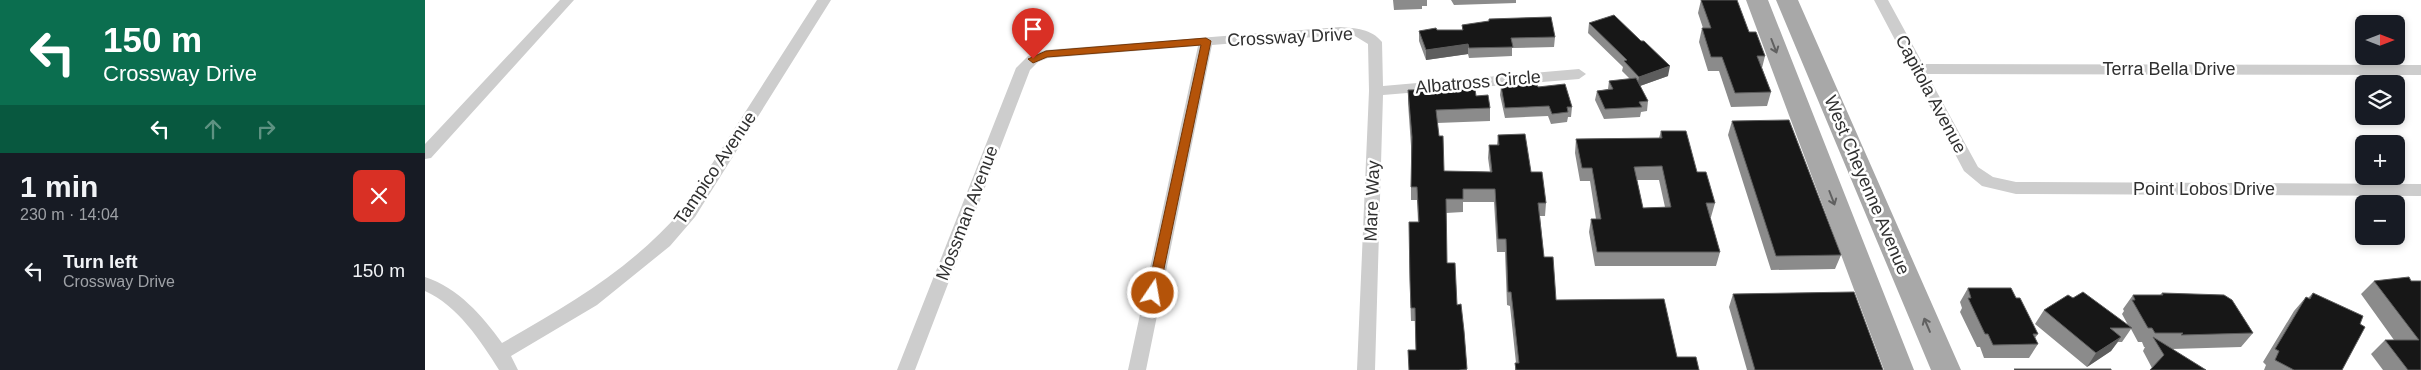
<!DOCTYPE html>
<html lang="en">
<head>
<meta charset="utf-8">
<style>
  :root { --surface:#171b24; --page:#242831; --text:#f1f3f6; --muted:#9ea1a6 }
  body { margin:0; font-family:Helvetica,sans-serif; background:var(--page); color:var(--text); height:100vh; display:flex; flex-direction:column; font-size:19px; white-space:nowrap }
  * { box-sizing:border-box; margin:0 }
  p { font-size:16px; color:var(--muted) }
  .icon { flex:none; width:28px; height:28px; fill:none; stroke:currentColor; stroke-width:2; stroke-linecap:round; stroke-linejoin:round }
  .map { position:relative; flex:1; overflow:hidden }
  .side { display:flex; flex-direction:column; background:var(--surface); width:425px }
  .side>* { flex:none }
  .hud { background:#0b6e4f; color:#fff; overflow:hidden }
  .needle { width:32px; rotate:90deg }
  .tools { position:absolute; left:1930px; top:15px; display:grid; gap:10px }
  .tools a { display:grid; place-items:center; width:50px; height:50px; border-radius:8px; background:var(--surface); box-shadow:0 2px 8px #0003; font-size:25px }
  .pin { position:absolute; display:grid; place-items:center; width:42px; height:42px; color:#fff; margin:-51px -21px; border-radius:50% 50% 50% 0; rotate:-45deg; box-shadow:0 0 5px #0007 }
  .pin .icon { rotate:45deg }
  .me { position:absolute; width:55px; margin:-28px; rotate:12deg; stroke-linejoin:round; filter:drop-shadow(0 0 4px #0008) }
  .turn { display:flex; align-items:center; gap:18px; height:105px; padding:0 20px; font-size:22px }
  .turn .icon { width:65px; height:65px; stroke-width:2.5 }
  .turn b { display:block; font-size:35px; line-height:42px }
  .lanes { display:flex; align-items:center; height:48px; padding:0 20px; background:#0003; justify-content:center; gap:25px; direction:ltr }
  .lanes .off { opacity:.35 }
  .round { display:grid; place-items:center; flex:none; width:52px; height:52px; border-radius:8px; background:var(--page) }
  .headline { display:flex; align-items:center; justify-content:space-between; height:85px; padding:0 20px }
  h1 { font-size:30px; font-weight:700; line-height:38px }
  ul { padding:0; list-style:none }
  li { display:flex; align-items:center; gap:15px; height:65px; padding:0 20px }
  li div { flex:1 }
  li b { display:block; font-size:19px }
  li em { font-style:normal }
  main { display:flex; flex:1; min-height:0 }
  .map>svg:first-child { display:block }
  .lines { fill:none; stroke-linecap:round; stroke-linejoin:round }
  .street { fill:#cdcdcd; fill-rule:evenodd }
  .primary { fill:#a8a8a8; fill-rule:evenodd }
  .wall { fill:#8b8b8b; fill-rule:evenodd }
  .shaded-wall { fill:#5d5d5d }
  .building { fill:#171717; stroke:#5d5d5d; fill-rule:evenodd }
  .oneway { stroke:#606060 }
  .route { fill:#b45309; stroke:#753606 }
  .labels { text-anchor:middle; stroke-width:5; stroke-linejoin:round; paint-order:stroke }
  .street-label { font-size:18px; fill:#303030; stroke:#fff }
</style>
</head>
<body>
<main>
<section class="side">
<div class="hud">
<div class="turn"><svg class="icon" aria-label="left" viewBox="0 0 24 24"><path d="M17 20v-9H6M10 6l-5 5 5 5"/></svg><div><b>150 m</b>Crossway Drive</div></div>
<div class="lanes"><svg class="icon" aria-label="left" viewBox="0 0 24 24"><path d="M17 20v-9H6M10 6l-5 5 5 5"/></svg><svg class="icon off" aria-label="ahead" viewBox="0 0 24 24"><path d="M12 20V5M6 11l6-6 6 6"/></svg><svg class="icon off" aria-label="right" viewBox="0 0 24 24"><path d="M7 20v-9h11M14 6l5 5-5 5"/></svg></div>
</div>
<div class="headline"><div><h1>1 min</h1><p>230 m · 14:04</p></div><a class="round" style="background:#d93025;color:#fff"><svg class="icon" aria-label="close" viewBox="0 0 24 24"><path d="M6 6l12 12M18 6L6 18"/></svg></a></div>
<ul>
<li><svg class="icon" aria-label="left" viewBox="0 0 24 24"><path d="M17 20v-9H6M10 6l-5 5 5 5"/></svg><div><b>Turn left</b><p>Crossway Drive</p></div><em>150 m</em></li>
</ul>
</section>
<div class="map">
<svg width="1996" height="370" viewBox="0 0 1996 370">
  <rect width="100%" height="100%" fill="#fff"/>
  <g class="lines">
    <path class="street" d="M135,0H149L6,158L0,159V144Z
      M392,0H406L270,217L245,246L172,305L86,356L93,370H74C56,341 32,305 0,291V277C33,288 57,315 77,343C145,304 206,269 258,209Z
      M1449,0H1463L1498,64L1996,65V75L1502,74L1553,167L1568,177L1591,182L1996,184V196L1591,194L1557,186L1539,171Z
      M915,27C930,28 947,29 957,42L958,86L1154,69L1161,74L1154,79L958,95L950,370H932L944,91L943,44L930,36L915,35L787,45L721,370H703L773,46L623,58L613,62L605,70L490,370H472L591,68L603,56L621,50Z"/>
    <path class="primary" d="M1321,0H1343L1489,370H1459Z
      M1351,0H1373L1536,370H1506Z"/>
  </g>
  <path class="wall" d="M968,0H1002V6H997V9L969,10Z
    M1026,0H1091V3L1029,5Z
    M1276,0L1324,32L1340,56L1337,68L1346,92L1342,106L1306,107L1294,71H1283L1274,42L1277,28H1278L1273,13Z
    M1164,23L1243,76L1215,86L1223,101L1222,111L1216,112L1215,117L1179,119L1170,100L1172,91L1183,89L1184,81L1205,79L1197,71L1198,67L1163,33Z
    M1037,25L1130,37L1129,47L1087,48V56L1044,58L1043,54L1001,60L994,41V31L1037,30Z
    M1076,86L1113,87L1147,107L1146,117H1143L1142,122L1126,124L1123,116L1080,118L1075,95Z
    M983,90L1051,96L1065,108V121L1012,123L1019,171L1065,172L1063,158L1064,145H1072L1073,135L1106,172L1121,203L1120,216H1115L1119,257L1131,300L1252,357L1274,370H1090V363H1091L1085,306L1082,305L1080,252H1072L1069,202H1038V212L1021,213L1022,263L1039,331L1042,370H984L991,350L990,321H986L985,293L984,222H993L992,200H986V146L983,103Z
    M1307,121L1416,255L1410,269L1346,270L1303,135Z
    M1236,131L1272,172L1290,203L1286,217H1285L1295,252L1291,266H1170L1164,232L1166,219H1171L1165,181H1155L1150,153L1151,139L1234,138ZM1212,180H1234L1240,207L1218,208Z
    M1949,281H1996V370H1958L1946,354L1960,340H1969L1936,294Z
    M1543,288L1591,298L1613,334L1610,338L1613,344L1604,358H1559L1555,347H1552L1535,312L1537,308L1535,302Z
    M1737,293L1828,333L1816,347L1747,349L1727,368L1718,351L1720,347H1719L1717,342H1713L1706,329L1697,342H1693L1686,351L1662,367L1610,324L1619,310L1703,325L1697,314L1699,311L1698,309L1708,295H1735Z
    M1888,293L1917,370H1839L1841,365L1838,362L1869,311L1881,297L1883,298Z
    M1308,294L1458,370H1322L1304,307Z"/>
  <path class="shaded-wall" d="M1043,44V54L1001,60V50Z
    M1245,66L1243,76L1212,87L1214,77Z
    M1696,337L1686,351L1662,367L1671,353Z"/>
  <path class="building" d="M1276,0H1312L1324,32H1331L1340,56H1332L1346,92L1310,93L1297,57H1286L1277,28H1286Z
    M1189,15L1216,41H1219L1245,66L1214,77L1199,61L1202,60L1164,23Z
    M1126,17L1130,37L1086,38L1088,47L1044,48L1043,44L1001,50L994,31L1011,28L1012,30H1038L1037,25L1064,21V19Z
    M1211,78L1223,101L1214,102L1217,107L1180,109L1172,91L1188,89L1184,81Z
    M1112,84L1113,87L1140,84L1147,107H1142L1143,112L1127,114L1124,106L1080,108L1076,86Z
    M1050,89L1051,96L1063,95L1065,108L1011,110L1014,136H1018L1019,171L1067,172L1064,145H1074L1073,135L1100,134L1106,172H1117L1121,203H1113L1119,257H1128L1131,300L1239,299L1252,357H1271L1274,370H1091L1090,363H1094L1086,292H1083L1081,239H1073L1070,189H1038V199H1021L1022,263H1030L1032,305L1036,304L1039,331L1042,369L1034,370H984L983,350H991L990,308H986L985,280L984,222H994L992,187H986L987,137L983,90Z
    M1364,120L1416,255L1351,256L1307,121Z
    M1236,131H1261L1272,172H1281L1290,203H1281L1295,252H1172L1166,219H1176L1167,168H1157L1151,139L1237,138ZM1237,166L1246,207L1218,208L1209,167Z
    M1984,277L1986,281H1996V370H1983L1960,340H1994L1949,281Z
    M1543,288H1586L1591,298H1595L1613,334H1608L1613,344L1568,345L1563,334H1560L1543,298H1546Z
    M1429,292L1458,370H1330L1308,294Z
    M1658,292L1707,328H1685L1696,337L1671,353L1619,310L1643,295L1648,298Z
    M1737,293L1799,295L1807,300L1828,333L1756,335L1758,333H1730L1727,328H1723L1707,300H1710L1708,295H1738Z
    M1888,293L1938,316L1935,324L1940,327L1917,370H1869L1850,360L1854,351L1850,349L1881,297L1885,299Z
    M1728,337L1781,370H1725L1739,355Z
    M1589,369H1686V370H1590Z"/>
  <defs><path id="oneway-shaft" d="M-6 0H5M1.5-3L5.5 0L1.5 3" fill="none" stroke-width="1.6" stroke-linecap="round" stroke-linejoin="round" transform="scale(1.25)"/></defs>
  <g class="oneway">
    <use href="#oneway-shaft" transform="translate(1349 46) rotate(69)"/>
    <use href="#oneway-shaft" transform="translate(1407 198) rotate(69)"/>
    <use href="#oneway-shaft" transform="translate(1502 325) rotate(-113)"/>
  </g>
  <path class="route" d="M781,38L786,41L734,293L728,297L722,293L776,45L622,57L608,63L603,59L621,51Z"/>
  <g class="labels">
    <g class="street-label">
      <text transform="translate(865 37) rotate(-3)" y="6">Crossway Drive</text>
      <text x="1744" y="75">Terra Bella Drive</text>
      <text transform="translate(1053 82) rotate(-5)" y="6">Albatross Circle</text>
      <text transform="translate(1506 94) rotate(62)" y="6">Capitola Avenue</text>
      <text transform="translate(290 168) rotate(-56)" y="6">Tampico Avenue</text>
      <text transform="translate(1442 185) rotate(67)" y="6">West Cheyenne Avenue</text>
      <text x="1779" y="195">Point Lobos Drive</text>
      <text transform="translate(947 201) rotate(-88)" y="6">Mare Way</text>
      <text transform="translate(542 213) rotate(-69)" y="6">Mossman Avenue</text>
    </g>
  </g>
</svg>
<div class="tools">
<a><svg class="needle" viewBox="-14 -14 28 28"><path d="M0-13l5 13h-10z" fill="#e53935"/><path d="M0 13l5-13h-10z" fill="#9ea1a6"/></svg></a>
<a><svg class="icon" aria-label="layers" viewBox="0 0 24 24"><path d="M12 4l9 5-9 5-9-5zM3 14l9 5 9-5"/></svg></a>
<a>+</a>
<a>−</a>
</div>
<div class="pin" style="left:608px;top:59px;background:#d93025"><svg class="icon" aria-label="arrive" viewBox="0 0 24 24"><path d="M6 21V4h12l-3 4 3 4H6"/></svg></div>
<svg class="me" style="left:728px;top:293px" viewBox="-20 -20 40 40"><circle r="17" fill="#b45309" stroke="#fff" stroke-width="3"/><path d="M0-11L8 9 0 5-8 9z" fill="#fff"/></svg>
</div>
</main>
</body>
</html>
